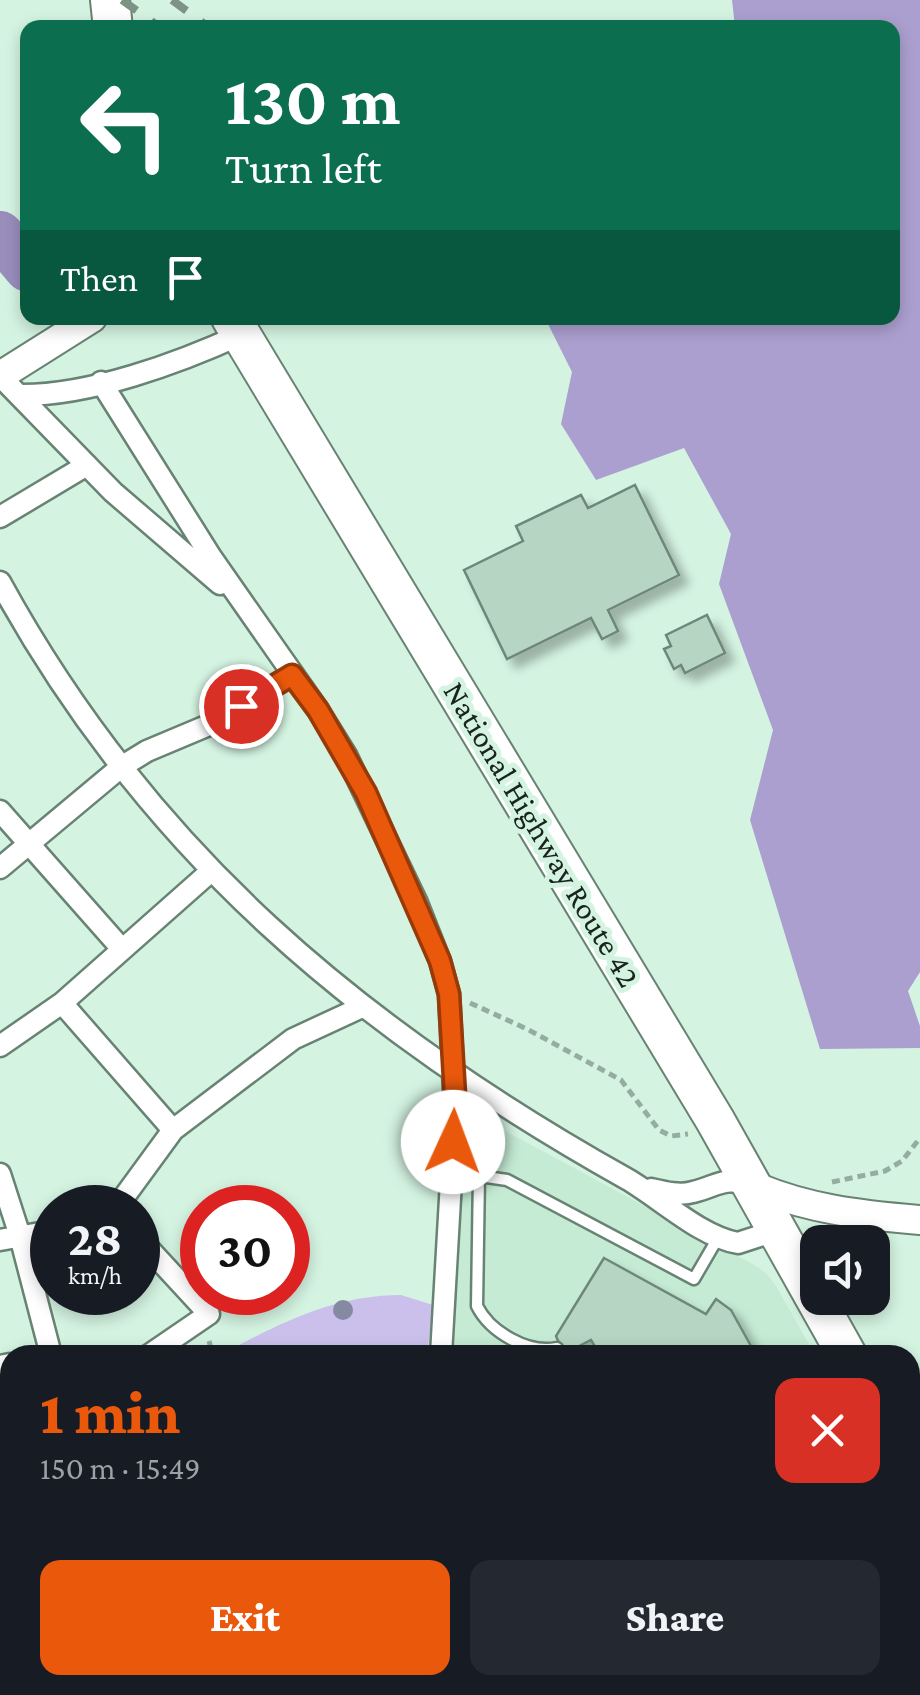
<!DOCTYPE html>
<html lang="en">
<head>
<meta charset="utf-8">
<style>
  :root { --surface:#171b24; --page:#242831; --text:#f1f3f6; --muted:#9ea1a6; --accent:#ea580c }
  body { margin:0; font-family:"Crimson Pro",serif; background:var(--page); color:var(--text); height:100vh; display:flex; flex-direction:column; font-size:38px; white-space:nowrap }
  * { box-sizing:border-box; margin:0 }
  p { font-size:32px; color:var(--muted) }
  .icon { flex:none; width:55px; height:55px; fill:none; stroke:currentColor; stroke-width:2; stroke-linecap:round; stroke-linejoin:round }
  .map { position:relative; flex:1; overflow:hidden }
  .drawer { position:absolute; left:0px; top:1345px; width:920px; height:350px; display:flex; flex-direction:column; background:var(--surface); border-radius:30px 30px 0 0; box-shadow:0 5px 15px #0003 }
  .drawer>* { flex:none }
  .hud { position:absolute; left:20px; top:20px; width:880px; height:305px; border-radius:20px; box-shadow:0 5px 15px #0003; background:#0b6e4f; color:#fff; overflow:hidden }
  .tools { position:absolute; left:800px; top:1225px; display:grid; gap:20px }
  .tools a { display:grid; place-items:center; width:90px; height:90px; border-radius:20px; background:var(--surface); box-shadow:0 5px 15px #0003; font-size:50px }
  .speed { position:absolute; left:30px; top:1185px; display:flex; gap:20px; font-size:50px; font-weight:700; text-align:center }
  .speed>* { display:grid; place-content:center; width:130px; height:130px; border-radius:50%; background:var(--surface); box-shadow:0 5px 15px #0003; line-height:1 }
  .speed small { font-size:25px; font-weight:400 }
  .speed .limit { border:15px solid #d22; background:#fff; color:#111 }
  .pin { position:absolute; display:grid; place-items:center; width:85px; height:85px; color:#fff; margin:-42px; border:5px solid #fff; border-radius:50%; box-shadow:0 2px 10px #0007 }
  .me { position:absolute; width:110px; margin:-55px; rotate:2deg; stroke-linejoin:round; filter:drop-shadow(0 0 8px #0008) }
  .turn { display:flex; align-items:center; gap:35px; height:210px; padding:0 40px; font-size:45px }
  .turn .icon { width:130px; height:130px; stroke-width:2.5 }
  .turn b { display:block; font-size:70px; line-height:85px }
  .then { display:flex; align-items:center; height:95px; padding:0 40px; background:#0003; gap:20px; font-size:38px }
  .round { display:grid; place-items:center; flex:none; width:105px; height:105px; border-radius:20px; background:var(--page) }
  .head { display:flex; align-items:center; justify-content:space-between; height:170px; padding:0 40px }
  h1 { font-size:60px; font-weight:800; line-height:75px; color:var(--accent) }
  .primary-button { display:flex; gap:20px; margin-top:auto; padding:20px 40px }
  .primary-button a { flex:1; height:115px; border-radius:20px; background:var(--accent); color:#fff; font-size:40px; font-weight:800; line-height:115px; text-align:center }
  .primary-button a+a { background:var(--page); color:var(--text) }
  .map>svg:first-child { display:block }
  .built { fill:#c5ebd4 }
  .green { fill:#cac0eb }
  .forest { fill:#ab9fcf }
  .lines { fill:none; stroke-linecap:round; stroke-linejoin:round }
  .river { stroke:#998dbc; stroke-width:48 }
  .building { fill:#b7d5c3; stroke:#6d8878; stroke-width:2.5; filter:url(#shadow) }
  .lane-casing { stroke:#688373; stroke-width:15 }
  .street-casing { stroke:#688373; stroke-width:25 }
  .secondary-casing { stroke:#688373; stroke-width:32 }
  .highway-casing { stroke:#688373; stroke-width:42 }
  .path { stroke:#95ad9f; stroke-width:5; stroke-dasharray:8 5; stroke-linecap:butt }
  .lane { stroke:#fff; stroke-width:10 }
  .street { stroke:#fff; stroke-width:20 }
  .secondary { stroke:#fff; stroke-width:28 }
  .highway { stroke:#fff; stroke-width:38 }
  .rail { stroke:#7d9386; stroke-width:8; stroke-dasharray:18 18; stroke-linecap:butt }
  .tree { fill:#8589a2 }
  .route-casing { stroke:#983908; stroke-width:25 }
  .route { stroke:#ea580c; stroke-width:18 }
  .labels { text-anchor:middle; stroke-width:10; stroke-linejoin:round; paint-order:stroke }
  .street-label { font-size:32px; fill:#18241d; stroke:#d4f3e1 }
</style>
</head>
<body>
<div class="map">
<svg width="920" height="1695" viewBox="0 0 920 1695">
  <defs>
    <filter id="shadow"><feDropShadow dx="9" dy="9" stdDeviation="5" flood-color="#0004"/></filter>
  </defs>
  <rect width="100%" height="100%" fill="#d4f3e1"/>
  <path class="built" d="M455,1112L479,1117L756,1266L767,1274L776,1286L815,1355H441Z
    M918,1555L920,1695H677L695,1685H910V1560Z"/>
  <path class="green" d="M401,1295L433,1305L427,1355H220C278,1324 334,1295 401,1295Z"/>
  <path class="forest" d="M732,0H920V972L908,991L920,1026V1048L820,1049L750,820L773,730L719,584L731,534L684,448L596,480L561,424L572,372L545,318H629L647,324L652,318H892V28L735,27Z"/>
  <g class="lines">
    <path class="river" d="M0,235L28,268"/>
  </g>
  <path class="building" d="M635,485L679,575L608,610L618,631L602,639L591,618L507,659L464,570L523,541L516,526L581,495L588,508Z
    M707,615L725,653L685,673L681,665L674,669L664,649L671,646L666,635Z
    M604,1258L706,1314L716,1299L731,1310L756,1355H600L591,1340L564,1354L556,1336Z
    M910,1628L920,1646V1695H831L825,1685H910Z
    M750,1685H811L817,1695H732Z"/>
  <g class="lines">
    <g class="lane-casing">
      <path id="lane" d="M452,1172L507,1180L694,1279L719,1236
        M479,1174L477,1306C490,1332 528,1354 557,1348"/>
    </g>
    <g class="street-casing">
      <path id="street" d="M0,376L113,492L220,584
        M101,382L211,557L318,710L346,755L417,903L440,961L449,994L455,1112L441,1355
        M19,395C89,396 179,363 242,334
        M0,517L87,465
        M0,582C148,853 361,1030 627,1179C660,1198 701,1237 738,1243L775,1231
        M0,811L121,948
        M0,868L121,767L147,751L216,722L291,675
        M62,1003L173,1130
        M0,1046L62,1003L210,872
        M0,1174L20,1236L51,1355
        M651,1189C664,1192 680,1196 693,1192C718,1186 721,1177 749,1184
        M116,1208L173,1130L293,1039L362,1007
        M138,1237L209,1314L149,1355
        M0,1240L52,1231
        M0,1366L10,1364
        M0,1529L10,1502
        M0,1605L10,1616
        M83,1685L91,1695
        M217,1695L221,1685
        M623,1695L640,1685"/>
    </g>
    <g class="secondary-casing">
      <path id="secondary" d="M0,376L92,318
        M749,1184C805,1209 860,1215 920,1220"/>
    </g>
    <g class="highway-casing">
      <path id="highway" d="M110,0L113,28
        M231,318L715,1120L847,1355
        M910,1423L920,1440
        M910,1464L920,1482
        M910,1500L920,1519"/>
    </g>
    <path class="path" d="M470,1003L527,1029L621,1080L659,1130L671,1136L688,1134
      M832,1182L885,1171L902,1161L920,1138
      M209,1341L213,1355"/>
    <use href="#lane" class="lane"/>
    <use href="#street" class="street"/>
    <use href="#secondary" class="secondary"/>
    <use href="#highway" class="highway"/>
    <path class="rail" d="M122,0L161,28
      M172,0L210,28"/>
  </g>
  <circle class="tree" cx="343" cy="1310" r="10"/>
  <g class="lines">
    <g class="route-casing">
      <path id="route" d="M241,706L292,675L318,710L366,793L440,961L449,994L456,1112L453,1142"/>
    </g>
    <use href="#route" class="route"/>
  </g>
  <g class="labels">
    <g class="street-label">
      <text transform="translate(542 834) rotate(59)" y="11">National Highway Route 42</text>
    </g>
  </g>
</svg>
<div class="tools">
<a><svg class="icon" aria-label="sound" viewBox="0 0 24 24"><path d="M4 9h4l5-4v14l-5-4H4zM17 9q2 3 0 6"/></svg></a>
</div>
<div class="speed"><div>28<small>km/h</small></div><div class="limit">30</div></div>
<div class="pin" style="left:241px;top:706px;background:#d93025"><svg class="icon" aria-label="arrive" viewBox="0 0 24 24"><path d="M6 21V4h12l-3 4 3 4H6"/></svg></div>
<svg class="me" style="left:453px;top:1142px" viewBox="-20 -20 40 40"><circle r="19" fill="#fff"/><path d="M0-13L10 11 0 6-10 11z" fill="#ea580c"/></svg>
<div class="hud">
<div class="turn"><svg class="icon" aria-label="left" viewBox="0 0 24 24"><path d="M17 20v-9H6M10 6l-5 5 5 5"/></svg><div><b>130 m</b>Turn left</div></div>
<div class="then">Then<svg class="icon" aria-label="arrive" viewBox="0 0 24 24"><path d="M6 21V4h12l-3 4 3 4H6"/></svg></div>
</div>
<section class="drawer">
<div class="head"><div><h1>1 min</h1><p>150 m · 15:49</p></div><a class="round" style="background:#d93025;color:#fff"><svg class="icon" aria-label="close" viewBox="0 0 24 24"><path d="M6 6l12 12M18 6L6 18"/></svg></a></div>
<div class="primary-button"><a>Exit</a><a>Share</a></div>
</section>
</div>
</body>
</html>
